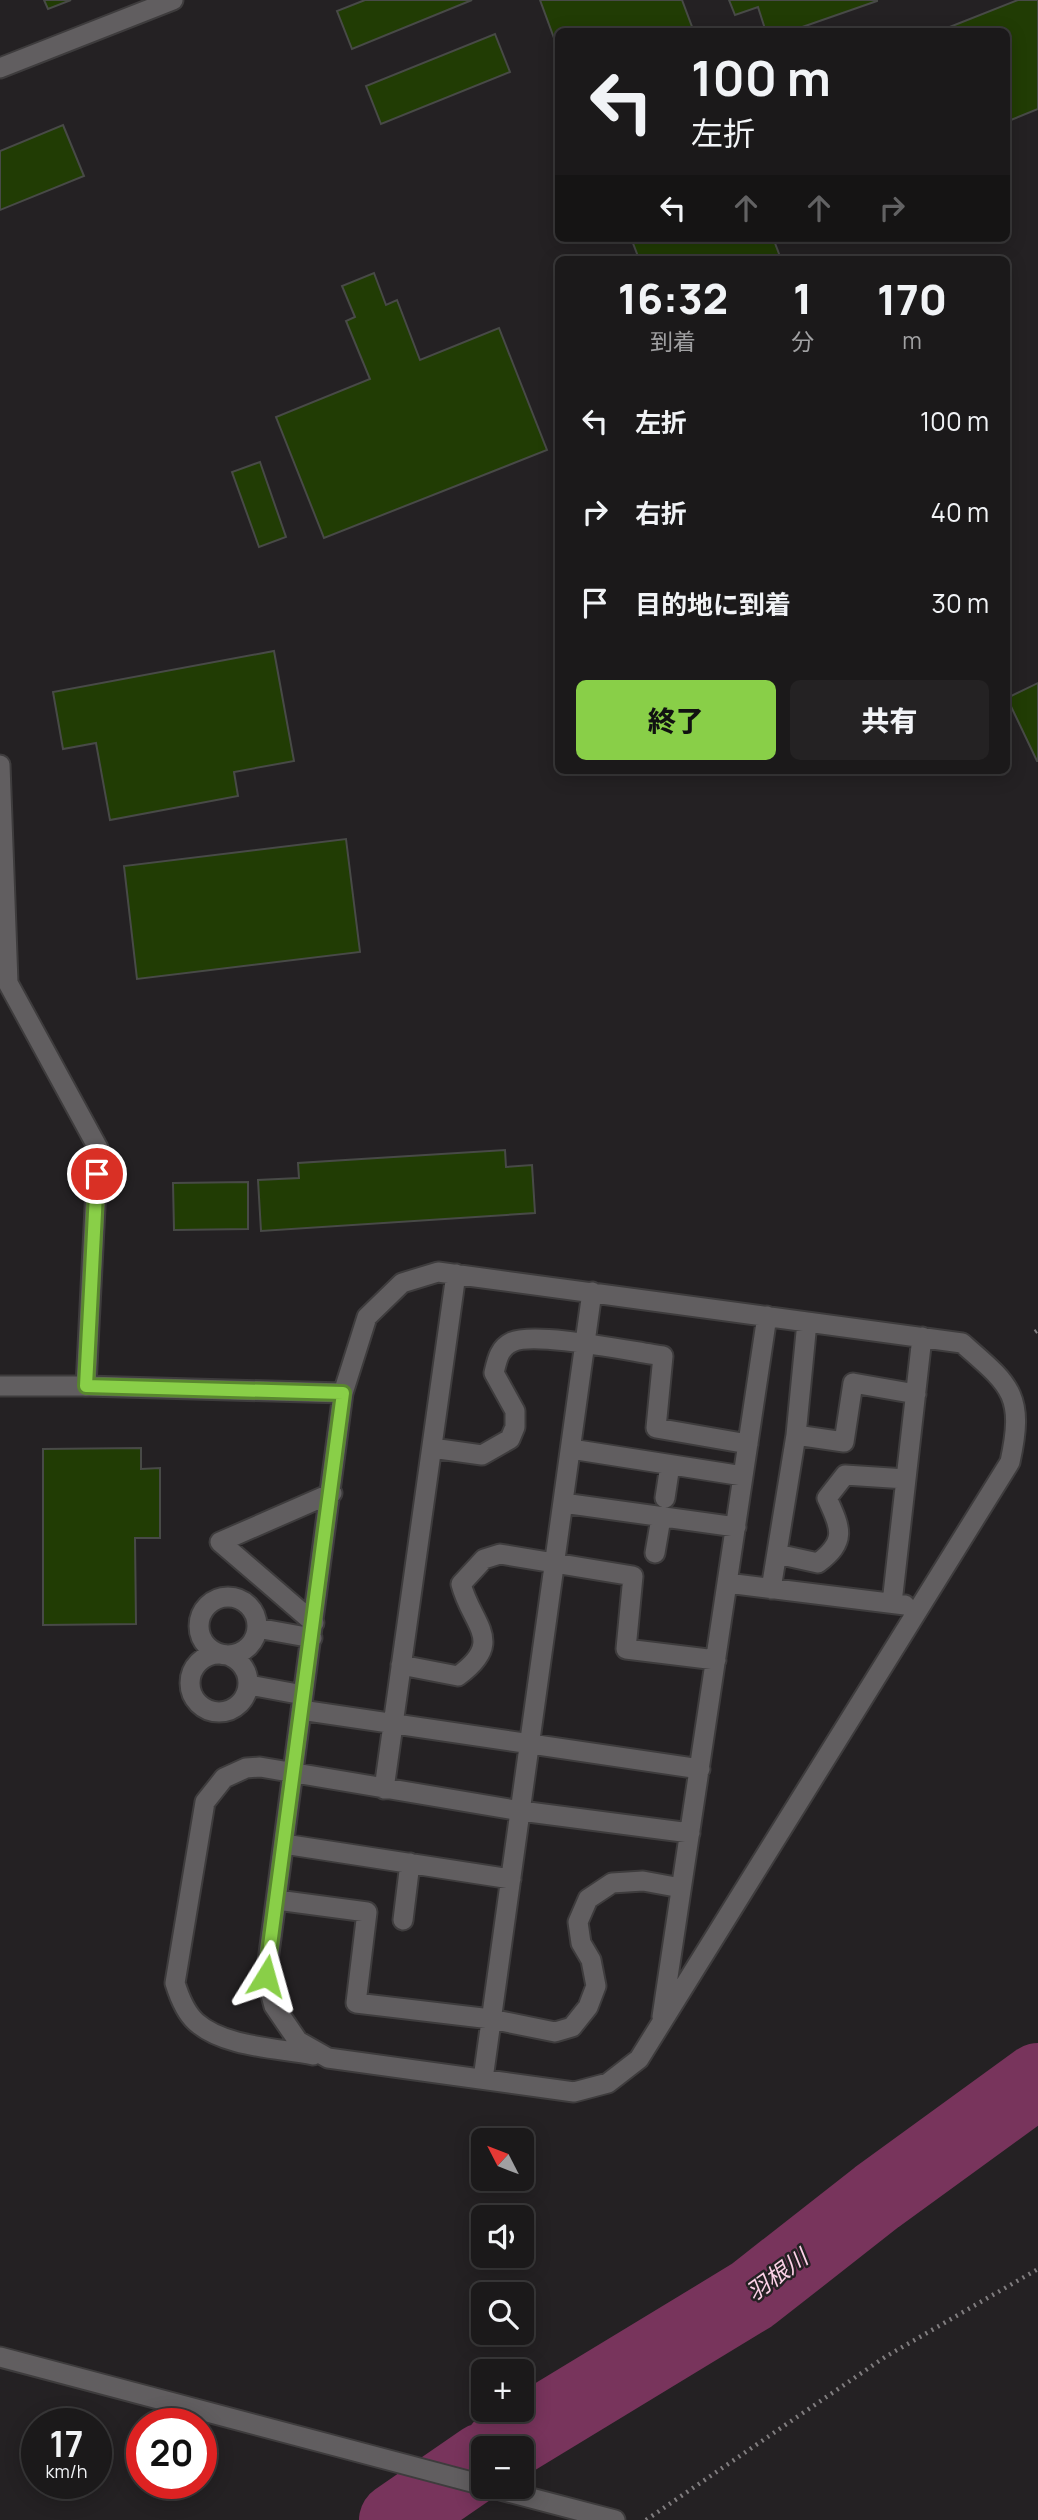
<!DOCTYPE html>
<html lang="ja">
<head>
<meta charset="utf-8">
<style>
  :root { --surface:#1b191a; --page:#242223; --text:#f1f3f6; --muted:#a0a0a2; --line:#393839; --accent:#89cf48 }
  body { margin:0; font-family:Manrope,"Noto Sans JP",sans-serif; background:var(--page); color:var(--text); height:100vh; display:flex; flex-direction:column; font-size:26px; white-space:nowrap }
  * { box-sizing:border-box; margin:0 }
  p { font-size:23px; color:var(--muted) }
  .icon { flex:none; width:38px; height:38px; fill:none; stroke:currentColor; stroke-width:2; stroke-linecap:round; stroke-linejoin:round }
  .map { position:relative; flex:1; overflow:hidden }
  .sheet { position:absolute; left:555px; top:256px; width:455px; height:518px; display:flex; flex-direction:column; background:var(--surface); border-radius:10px; box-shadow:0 4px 18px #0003,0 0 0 2px var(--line) }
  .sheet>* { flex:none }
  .hud { position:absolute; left:555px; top:28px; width:455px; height:214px; border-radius:10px; box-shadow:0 4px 18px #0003,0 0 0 2px var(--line); background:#1b191a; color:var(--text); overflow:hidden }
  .needle { width:46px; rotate:312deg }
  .fabs { position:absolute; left:471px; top:2128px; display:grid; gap:14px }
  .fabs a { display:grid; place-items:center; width:63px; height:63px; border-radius:10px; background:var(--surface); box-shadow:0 4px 18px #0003,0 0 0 2px var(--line); font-size:35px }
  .speed { position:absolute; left:21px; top:2408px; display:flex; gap:14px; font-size:35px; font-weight:700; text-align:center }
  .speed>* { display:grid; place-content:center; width:91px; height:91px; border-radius:50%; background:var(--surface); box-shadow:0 4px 18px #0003,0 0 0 2px var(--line); line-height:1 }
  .speed small { font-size:18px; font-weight:400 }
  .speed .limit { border:10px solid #d22; background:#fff; color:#111 }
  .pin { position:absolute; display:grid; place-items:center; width:60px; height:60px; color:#fff; margin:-30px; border:4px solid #fff; border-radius:50%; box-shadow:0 2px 7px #0007 }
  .me { position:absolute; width:77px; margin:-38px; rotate:8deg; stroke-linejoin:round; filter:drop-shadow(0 0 5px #0008) }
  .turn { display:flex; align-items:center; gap:24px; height:147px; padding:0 21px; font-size:32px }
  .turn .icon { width:91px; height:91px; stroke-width:2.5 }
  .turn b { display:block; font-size:49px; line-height:60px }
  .lanes { display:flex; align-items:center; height:66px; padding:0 21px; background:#0003; justify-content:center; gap:35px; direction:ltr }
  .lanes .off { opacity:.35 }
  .eta { display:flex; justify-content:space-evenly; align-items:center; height:119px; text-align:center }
  .eta b { font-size:42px; font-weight:800; line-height:49px }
  .button { display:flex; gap:14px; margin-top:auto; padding:14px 21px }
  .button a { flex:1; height:80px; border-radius:10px; background:var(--accent); color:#111; font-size:28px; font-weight:800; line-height:80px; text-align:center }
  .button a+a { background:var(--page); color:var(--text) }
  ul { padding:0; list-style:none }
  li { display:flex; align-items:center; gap:21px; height:91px; padding:0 21px }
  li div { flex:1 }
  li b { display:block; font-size:26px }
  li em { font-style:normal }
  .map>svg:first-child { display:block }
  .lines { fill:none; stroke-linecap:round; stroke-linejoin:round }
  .river { stroke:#78345c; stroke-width:74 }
  .building { fill:#213c04; stroke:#484a47; stroke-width:2 }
  .service-casing { stroke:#3e3c3d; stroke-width:23 }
  .minor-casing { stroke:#3e3c3d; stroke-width:23 }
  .tertiary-casing { stroke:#3e3c3d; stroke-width:23 }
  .path { stroke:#807d7f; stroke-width:4.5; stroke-dasharray:2 5; stroke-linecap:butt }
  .service { stroke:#615e60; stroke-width:19 }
  .minor { stroke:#615e60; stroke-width:19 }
  .tertiary { stroke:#615e60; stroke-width:19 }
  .route-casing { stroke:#59872f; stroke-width:18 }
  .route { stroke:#89cf48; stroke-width:12 }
  .labels { text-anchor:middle; stroke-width:5; stroke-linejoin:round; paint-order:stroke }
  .water-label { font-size:23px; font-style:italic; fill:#fdd2e8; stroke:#242123 }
</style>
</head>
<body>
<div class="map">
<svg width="1038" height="2520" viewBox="0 0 1038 2520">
  <rect width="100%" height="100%" fill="#242123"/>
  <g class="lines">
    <path class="river" d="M500,2448L752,2295L877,2197L1038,2080
      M396,2520L483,2460"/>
  </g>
  <path class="building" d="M44,0H71L48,9Z
    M365,0H472L352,49L337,11Z
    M540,0H682L694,32H558V49Z
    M729,0H877V1L788,32H766L758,7L735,15Z
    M1018,0H1038V109L1006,122V32H937Z
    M495,34L510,72L381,124L366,86Z
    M63,125L84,176L0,210V151Z
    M631,238H773L781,259H639Z
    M374,273L386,305L397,300L420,360L499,328L547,450L324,538L276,417L370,379L346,321L355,317L342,286Z
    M260,462L286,537L259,547L232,472Z
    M274,651L294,761L234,772L238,796L110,820L96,743L63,749L53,692Z
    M1038,683V761H1037L1007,698Z
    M346,839L360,952L137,979L124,866Z
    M505,1150L506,1167L532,1165L535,1213L261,1231L258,1180L299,1178L298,1163Z
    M248,1182V1229L174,1230L173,1183Z
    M141,1448V1469L160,1468V1538H135L136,1624L43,1625V1449Z"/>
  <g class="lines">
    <g class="service-casing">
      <path id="service" d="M438,1272L962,1343C1010,1385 1025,1394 1010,1462L639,2059L608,2083L574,2092L328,2058L298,2041L274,2006L266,1976L343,1393L367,1317L402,1283Z
        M86,1386L343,1393
        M796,1435L844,1442L853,1383L916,1394
        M432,1448L482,1455L510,1439L515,1427V1411L494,1373C497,1360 499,1348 512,1342C536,1331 633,1352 663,1356L656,1428L748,1444
        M571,1449L743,1476
        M665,1498L670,1465
        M563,1503L736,1527
        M655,1553L661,1518
        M777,1554L818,1563C847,1541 841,1529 827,1498L845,1475L906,1479
        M727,1583L905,1605
        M771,1589L796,1435L807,1322
        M199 1626a29 29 0 1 1 58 0a29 29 0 1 1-58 0Z
        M892,1603L922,1337
        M314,1623L220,1542L332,1493
        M257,1628L312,1638
        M190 1683a29 29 0 1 1 58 0a29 29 0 1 1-58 0Z
        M401,1665L458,1676C506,1641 472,1626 461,1584L484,1559L500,1554L633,1576L626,1649L716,1660
        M249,1685L303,1695
        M301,1710L700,1769
        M384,1789L456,1274
        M284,1844L511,1879
        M277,1900L367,1912L356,2003L491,2019L555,2032L572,2027L588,2007L596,1986L591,1960L581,1943L578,1922L588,1899L612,1883L643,1881L681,1888
        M403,1920L410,1863
        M662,2017L767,1316
        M313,2055C277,2048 224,2047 196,2022C185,2012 179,1996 175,1983L205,1802L224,1778L246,1768L260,1767L521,1811L690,1833
        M483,2079L592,1292"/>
    </g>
    <g class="minor-casing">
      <path id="minor" d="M0,68L173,0"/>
    </g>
    <g class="tertiary-casing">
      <path id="tertiary" d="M0,765L8,983L98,1148L86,1386H0
        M0,2357L483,2485
        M489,2487L615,2520"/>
    </g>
    <path class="path" d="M1035,1332L1038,1330
      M646,2520L885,2357L1038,2269"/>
    <use href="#service" class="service"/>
    <use href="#minor" class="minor"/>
    <use href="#tertiary" class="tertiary"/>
  </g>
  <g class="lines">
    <g class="route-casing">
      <path id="route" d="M97,1174L86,1386L343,1393L266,1976"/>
    </g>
    <use href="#route" class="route"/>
  </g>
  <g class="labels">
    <g class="water-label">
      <text transform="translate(777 2275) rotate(-36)" y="8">羽根川</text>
    </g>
  </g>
</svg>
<div class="fabs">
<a><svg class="needle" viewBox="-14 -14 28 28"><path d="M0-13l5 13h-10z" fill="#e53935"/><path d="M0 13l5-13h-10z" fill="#a0a0a2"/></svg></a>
<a><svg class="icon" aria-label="sound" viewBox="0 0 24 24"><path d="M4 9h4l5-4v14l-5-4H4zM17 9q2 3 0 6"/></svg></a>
<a><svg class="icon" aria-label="search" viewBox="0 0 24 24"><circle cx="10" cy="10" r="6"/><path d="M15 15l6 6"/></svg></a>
<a>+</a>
<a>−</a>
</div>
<div class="speed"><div>17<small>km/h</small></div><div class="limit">20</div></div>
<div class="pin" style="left:97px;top:1174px;background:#d93025"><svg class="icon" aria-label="arrive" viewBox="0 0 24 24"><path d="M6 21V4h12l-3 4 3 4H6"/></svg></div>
<svg class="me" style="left:266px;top:1976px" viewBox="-20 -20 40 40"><path d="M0-17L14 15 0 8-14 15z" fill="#89cf48" stroke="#fff" stroke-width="4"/></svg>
<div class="hud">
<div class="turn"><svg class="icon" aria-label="left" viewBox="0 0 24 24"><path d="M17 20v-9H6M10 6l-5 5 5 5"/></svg><div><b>100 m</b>左折</div></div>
<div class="lanes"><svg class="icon" aria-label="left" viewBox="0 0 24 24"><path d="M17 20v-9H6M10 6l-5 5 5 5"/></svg><svg class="icon off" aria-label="ahead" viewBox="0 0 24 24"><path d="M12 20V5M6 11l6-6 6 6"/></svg><svg class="icon off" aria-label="ahead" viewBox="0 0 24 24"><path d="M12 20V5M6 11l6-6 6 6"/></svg><svg class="icon off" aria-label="right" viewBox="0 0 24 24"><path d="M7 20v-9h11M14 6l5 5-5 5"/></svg></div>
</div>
<section class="sheet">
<div class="eta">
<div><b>16:32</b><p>到着</p></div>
<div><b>1</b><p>分</p></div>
<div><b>170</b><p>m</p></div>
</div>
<ul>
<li><svg class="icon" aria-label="left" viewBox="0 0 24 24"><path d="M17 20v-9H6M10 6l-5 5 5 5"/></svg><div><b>左折</b></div><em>100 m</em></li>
<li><svg class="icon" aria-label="right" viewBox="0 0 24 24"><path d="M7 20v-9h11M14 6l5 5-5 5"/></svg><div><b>右折</b></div><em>40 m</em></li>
<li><svg class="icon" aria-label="arrive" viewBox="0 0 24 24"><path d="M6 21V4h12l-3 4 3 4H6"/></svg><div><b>目的地に到着</b></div><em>30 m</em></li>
</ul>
<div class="button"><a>終了</a><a>共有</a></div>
</section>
</div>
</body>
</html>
